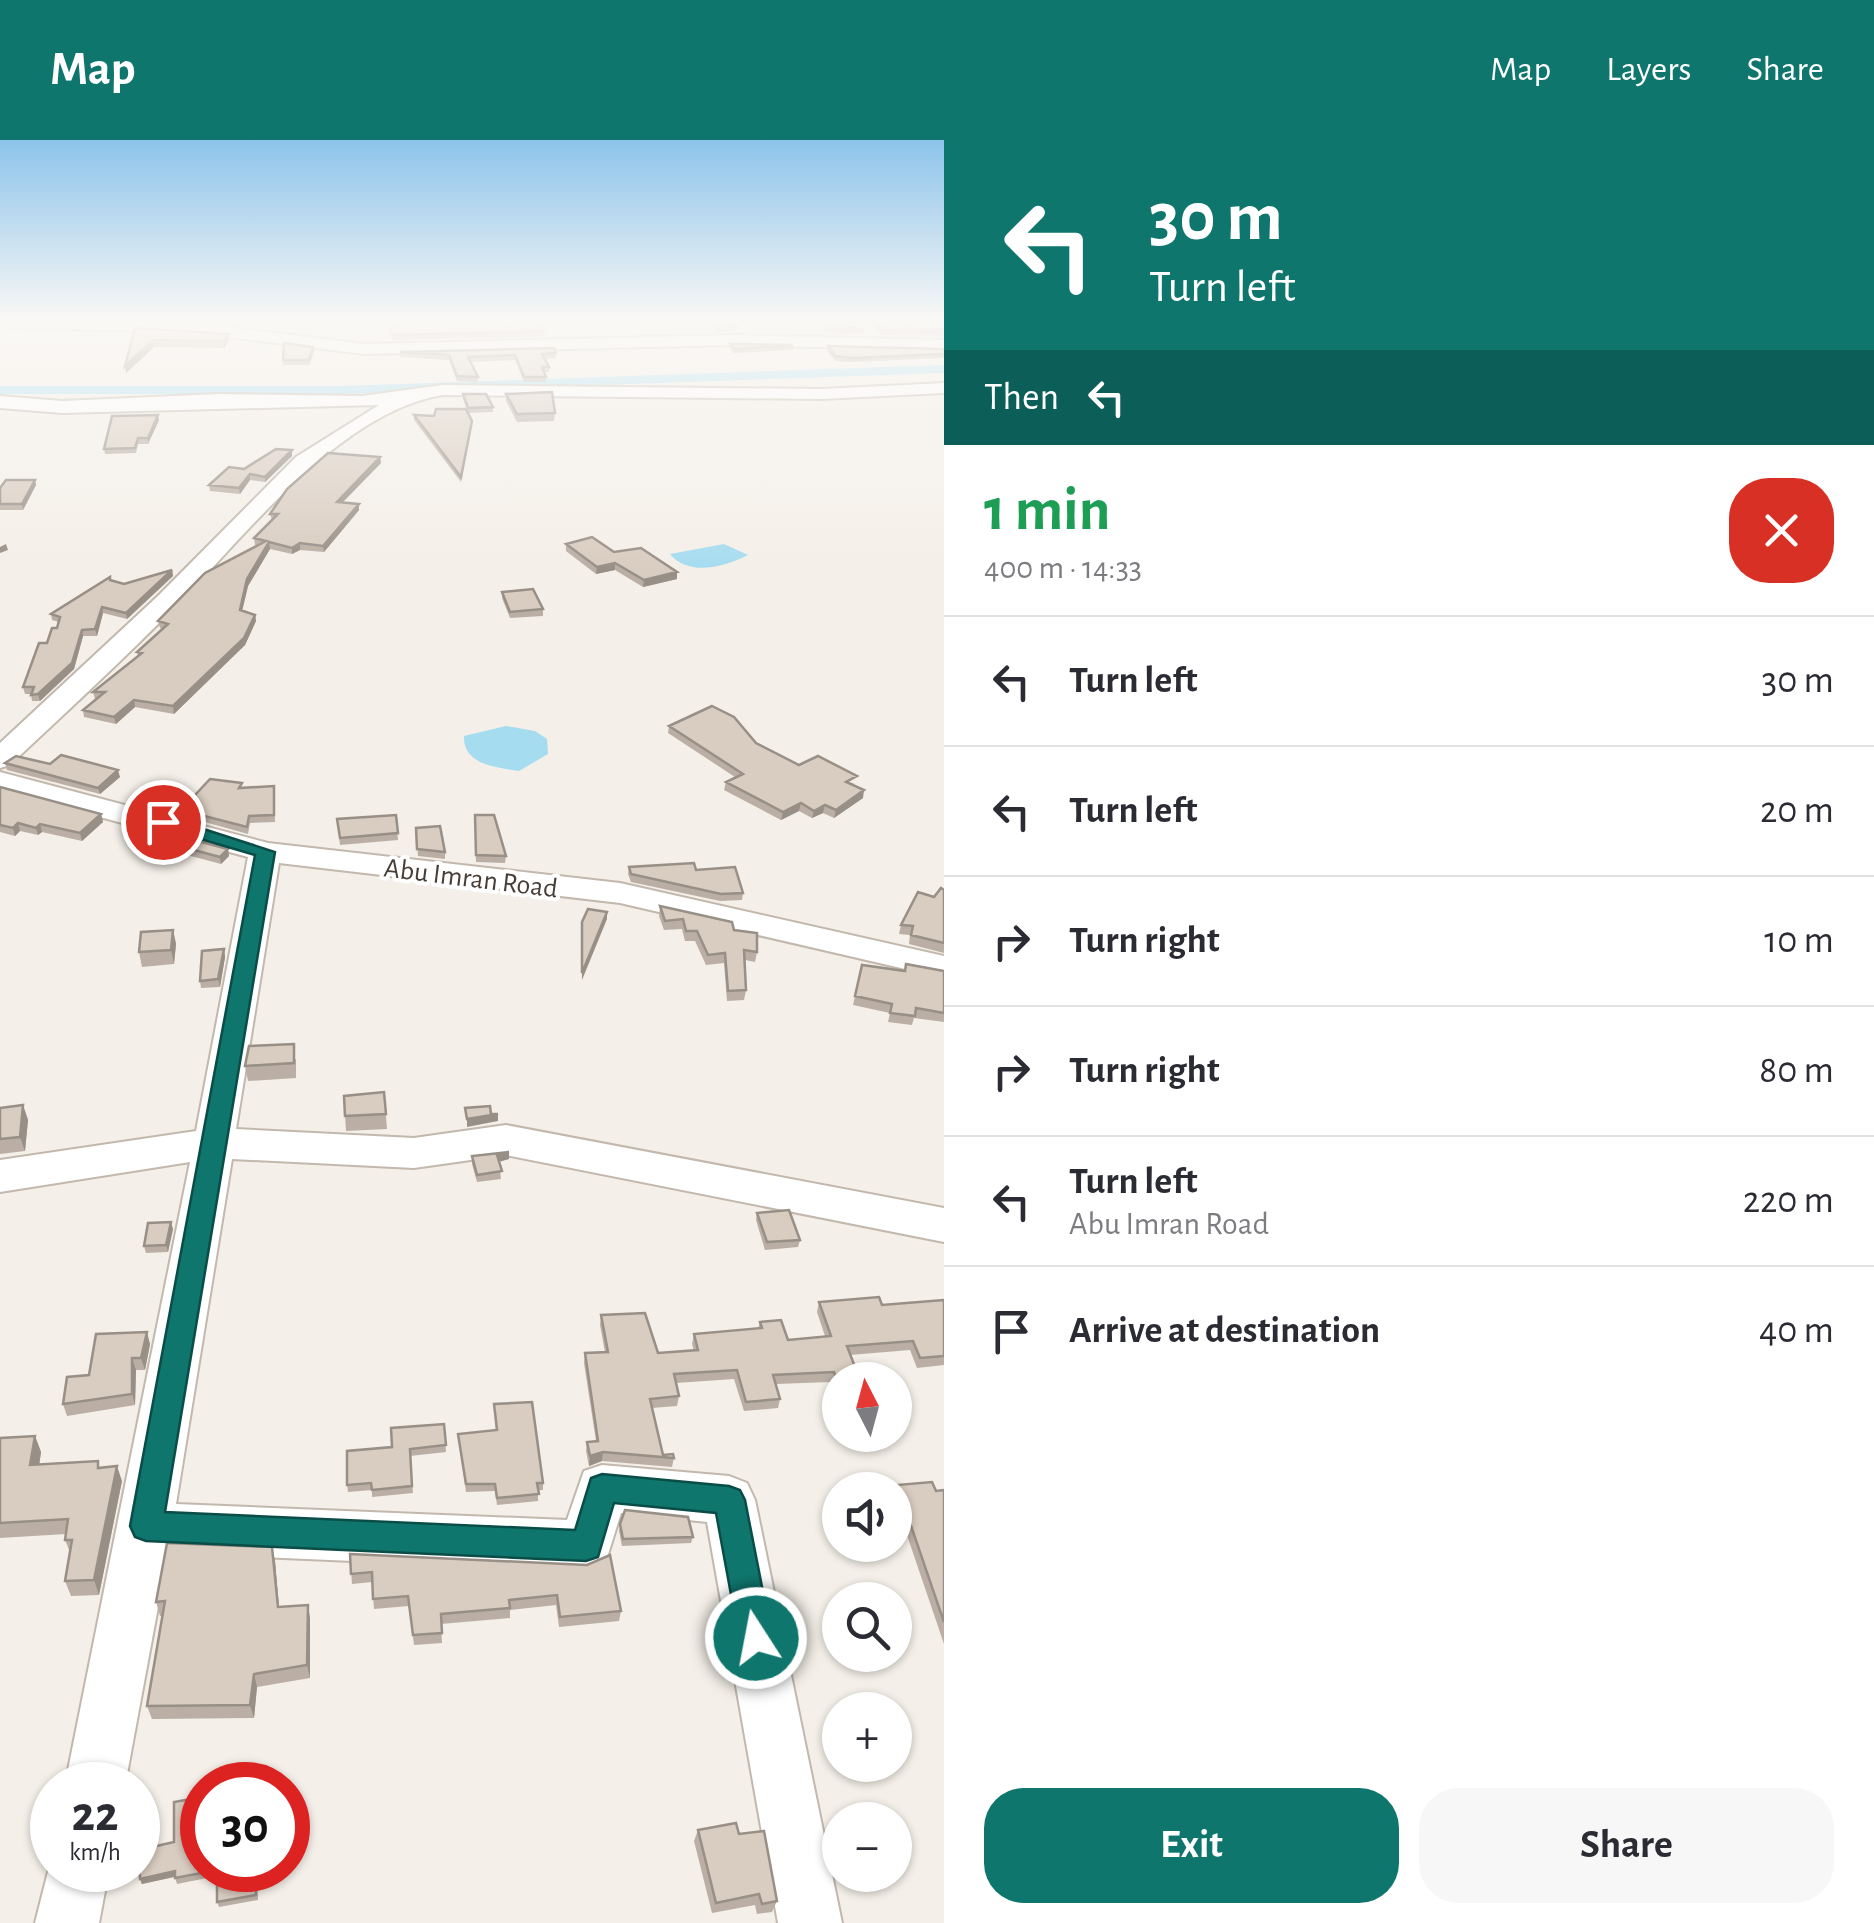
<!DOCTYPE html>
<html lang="en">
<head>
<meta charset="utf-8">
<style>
  :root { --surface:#fff; --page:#f7f7f7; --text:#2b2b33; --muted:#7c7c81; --line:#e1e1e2; --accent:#0f766e }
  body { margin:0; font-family:"Alegreya Sans",sans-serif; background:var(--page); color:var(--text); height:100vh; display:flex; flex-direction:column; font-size:38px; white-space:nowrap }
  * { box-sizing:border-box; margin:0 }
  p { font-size:32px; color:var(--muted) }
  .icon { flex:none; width:55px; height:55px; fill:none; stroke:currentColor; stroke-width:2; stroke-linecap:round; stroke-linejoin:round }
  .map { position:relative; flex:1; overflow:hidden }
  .panel { display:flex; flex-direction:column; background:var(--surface); width:930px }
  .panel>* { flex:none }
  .top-card { background:#0f766e; color:#fff; overflow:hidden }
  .needle { width:65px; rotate:354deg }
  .controls { position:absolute; left:822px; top:1222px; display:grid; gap:20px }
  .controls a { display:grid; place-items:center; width:90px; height:90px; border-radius:50%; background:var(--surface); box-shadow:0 2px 8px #0004; font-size:50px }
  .speed { position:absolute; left:30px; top:1622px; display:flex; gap:20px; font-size:50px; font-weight:700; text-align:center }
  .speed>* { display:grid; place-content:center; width:130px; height:130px; border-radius:50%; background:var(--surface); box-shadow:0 2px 8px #0004; line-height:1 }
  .speed small { font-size:25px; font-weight:400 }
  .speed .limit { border:15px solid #d22; background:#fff; color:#111 }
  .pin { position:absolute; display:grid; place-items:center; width:85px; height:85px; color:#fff; margin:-42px; border:5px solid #fff; border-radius:50%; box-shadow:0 2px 10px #0007 }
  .me { position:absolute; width:110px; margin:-55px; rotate:349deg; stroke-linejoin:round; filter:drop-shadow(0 0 8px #0008) }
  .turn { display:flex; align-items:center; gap:35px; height:210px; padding:0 40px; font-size:45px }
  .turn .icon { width:130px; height:130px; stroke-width:2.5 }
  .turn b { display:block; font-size:70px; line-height:85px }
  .then { display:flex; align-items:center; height:95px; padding:0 40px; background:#0003; gap:20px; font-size:38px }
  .round { display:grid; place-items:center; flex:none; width:105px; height:105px; border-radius:40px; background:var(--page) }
  .headline { display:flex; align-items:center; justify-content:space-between; height:170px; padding:0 40px }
  h1 { font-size:60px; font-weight:700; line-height:75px; color:#1e9e55 }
  .primary-button { display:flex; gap:20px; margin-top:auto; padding:20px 40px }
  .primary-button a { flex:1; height:115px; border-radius:40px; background:var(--accent); color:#fff; font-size:40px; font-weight:700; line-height:115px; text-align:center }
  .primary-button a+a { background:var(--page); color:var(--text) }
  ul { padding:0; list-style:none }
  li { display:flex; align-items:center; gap:30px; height:130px; padding:0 40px; border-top:2px solid var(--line) }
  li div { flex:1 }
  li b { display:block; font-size:38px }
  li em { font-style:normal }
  header { display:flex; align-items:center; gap:60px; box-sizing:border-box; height:140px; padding:0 50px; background:var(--accent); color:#fff }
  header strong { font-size:48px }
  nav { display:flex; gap:55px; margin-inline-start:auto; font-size:35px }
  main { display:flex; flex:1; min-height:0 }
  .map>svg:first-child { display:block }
  .water { fill:#a5dcf0 }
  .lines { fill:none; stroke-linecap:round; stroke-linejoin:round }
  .canal { fill:#a5dcf0; fill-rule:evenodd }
  .minor-casing { stroke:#c2b8ad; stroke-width:4 }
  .minor { fill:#fff; fill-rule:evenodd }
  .wall { fill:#bbafa5 }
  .shaded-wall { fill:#988f86 }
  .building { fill:#d9ccc0; stroke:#988f86; stroke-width:2.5 }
  .route { fill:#0f766e; stroke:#0a4d48; stroke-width:2.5 }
  .labels { text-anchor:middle; stroke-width:8; stroke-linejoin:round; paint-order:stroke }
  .street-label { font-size:28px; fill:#473f37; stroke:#fff }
</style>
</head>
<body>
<header>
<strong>Map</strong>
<nav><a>Map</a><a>Layers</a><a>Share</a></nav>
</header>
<main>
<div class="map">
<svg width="944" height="1783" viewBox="0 0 944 1783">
  <rect width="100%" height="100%" fill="#f4efe8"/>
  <path class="water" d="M724,404L748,415C724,427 689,437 670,414Z
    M506,586L535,591L547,599L548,614L519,631C496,627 463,625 464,596Z"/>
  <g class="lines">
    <path class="canal" d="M944,225V233L342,254H0V246H342Z"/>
    <g class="minor-casing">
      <path id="minor" d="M0,180L188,182L364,204L731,195L944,200V210L731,205L364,214L188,192L0,187Z
        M944,243V253L822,259L443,255C341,271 247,394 177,465C123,520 66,572 10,625L0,628V603L158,456L296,317L379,265L62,273L0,268V256L62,261L219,254L362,256L443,245L822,249Z
        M0,632L268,703L620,743L944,816V838L620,763L279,723L236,989L414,998L506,985L944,1068V1102L506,1015L414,1028L232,1019L176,1364L567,1380L584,1331L602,1325L729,1336L747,1343L755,1360L842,1783H778L707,1382L621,1373L605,1424L586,1431L168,1413L125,1645H65L190,1022L0,1052V1020L196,991L248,717L0,650Z
        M52,1716V1730H109L99,1783H35Z"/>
    </g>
    <use href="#minor" class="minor"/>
  </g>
  <path class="wall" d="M178,180H245L241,185Z
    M711,180L738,187V191L716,192L710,184Z
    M868,180H907L912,190L944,189V196L881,195Z
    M425,181L544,191V196L392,200L391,195L401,182Z
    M135,188L229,201L224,208L154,207L126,233Z
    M826,189L864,190L863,194L825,193Z
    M731,204L793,205V210L734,213L730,209Z
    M828,206L944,209V218L851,222L835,221L827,211Z
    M313,207L314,212L310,225H283V220Z
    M400,212L556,213V218L545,219L549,227V232H544L546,242H524L515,220L470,222L478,237V242L457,241L449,220L400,217Z
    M463,254L493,267V272L468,273L463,259Z
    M506,254L555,273L554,281L517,282L506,261Z
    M414,275L434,276L472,286L461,342L414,280Z
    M159,280L148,304H138L136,313L105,314L104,309Z
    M292,310V316L265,342L250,340L240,354L210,351L209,345Z
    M380,317L381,323L343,362L359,364V370L324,412L300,410L292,414L270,409L248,446L242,470L255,475L256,481L245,505L174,574L135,567L116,584L84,577L83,570L95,559L93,552L138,516L137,512L163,489L160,488L158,481L258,406L255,405L254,398L272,380L270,374Z
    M35,340L36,345L23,370H0V348Z
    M566,404L614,412L677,432V439L643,447L615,430L596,434L566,411Z
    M172,430L173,436L127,479L103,473L97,496H83L74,529L40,561H32L31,554H25L23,547L59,482L52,480L51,474L111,441L124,444Z
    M502,452L543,469V476L510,478L502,458Z
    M669,586L756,603L799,625L855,644L853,645L863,658L834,678L823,673L812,678L799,671L781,680L724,650L726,642L735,637L668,593Z
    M5,623L50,624L120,637L100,654L7,630Z
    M274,646L275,682L250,683L248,694L183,676L181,670L243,648Z
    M0,647L101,674L103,682L82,701L42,692L38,695L20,691L15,696L0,692Z
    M396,675L398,700L340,705L337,679Z
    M475,675L506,716L505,723L476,722Z
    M416,688L445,712V719L418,716Z
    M156,690L228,709L229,716L221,724L176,712L175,705L177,702L158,696Z
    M629,727L696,730L743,753L742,760L720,761L631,742L628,734Z
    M944,750V813L909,804L910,795L899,794L901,785Z
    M660,766L734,790L757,812L755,822L745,820L746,850L744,860L727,861L724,823L706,825L695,801H685L682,789L664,790L659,776Z
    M173,790L176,804L174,824L142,827L139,812Z
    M224,809L225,817L220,847L201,848L200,841Z
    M862,825L904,831H944V882L914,878L912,885L888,882L890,873L853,865Z
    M296,919V938L248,941L245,926Z
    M384,952L387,989L346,991L344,956Z
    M23,965L28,980L25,1011L0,1014V968Z
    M509,1012V1019L499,1022L501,1039L477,1042L472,1024V1016Z
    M757,1073L800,1100L798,1107L765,1110L756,1080Z
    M173,1089L168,1112L146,1113L144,1106Z
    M944,1160V1225L917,1228L910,1210L850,1215L840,1240V1264L831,1242L776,1244L780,1259L778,1268L744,1271L734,1239L676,1243L679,1256L677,1266L652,1268L663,1315L674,1318L672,1327L602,1321L589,1326L586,1311L587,1302L596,1301L584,1223L585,1213L605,1212L600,1185L601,1175L658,1213L694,1211L692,1204L694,1194L758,1189L760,1182L788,1200L825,1196L817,1172L819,1162L882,1165Z
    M150,1204L145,1230H136L135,1265L67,1276L63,1264L89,1235Z
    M494,1264L543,1343V1350H538V1361L497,1365L495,1351L466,1352L458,1294L496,1290Z
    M444,1284L446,1312L410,1316L413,1353L372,1357V1350L348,1352L347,1345L392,1307Z
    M35,1296L41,1312L39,1325L100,1327L122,1341L99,1455L71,1456L65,1441L70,1412L65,1400L66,1394L0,1398V1298Z
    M897,1345L936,1351L944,1350V1504L895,1360V1350Z
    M620,1384L693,1397L691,1403L622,1406L619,1391Z
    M350,1414L587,1425L621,1471L619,1481L559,1487L556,1465L510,1470V1478L441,1484L442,1503L414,1505L409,1466L374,1469L372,1442L352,1444Z
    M275,1421L279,1467L308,1465L310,1479V1538L257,1547L254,1578L152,1579L147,1566L163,1476H160L156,1462Z
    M698,1690L739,1694L777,1761L772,1772L757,1774L755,1765L712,1773L694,1701Z
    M202,1730H257L258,1760L219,1767L217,1762V1736L177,1744L175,1737L142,1744L140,1739Z"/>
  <path class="shaded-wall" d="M229,194V201L224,208L223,201Z
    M153,200L154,207L126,233L125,226Z
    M158,275L159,280L148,304V298Z
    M292,310V316L265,342V337Z
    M380,317L381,323L337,368V362Z
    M250,334V340L240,354L239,348Z
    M35,340L36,345L23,370L22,364Z
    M359,364V370L324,412L323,406Z
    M269,402L270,409L248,446L241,476L240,470L247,439Z
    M300,403V410L292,414V408Z
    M6,404L8,410L0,413V407Z
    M615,423V430L596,434L597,427Z
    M172,430L173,436L127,479L126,473Z
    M677,432V439L643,447L644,440Z
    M102,467L103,473L97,496L95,489Z
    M255,475L256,481L245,505L174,574L173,566Z
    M82,490L83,496L74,529L40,561L38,554Z
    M134,560L135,567L116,584L114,577Z
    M118,630L120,637L100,654L98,648Z
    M864,650L863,658L834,678L836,670Z
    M801,663L799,671L781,680L783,672Z
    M825,665L823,673L812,678L814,671Z
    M101,674L103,682L82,701L80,693Z
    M18,683L20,691L15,696L13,688Z
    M40,684L42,692L38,695L36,688Z
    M228,709L229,716L221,724L220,717Z
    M607,772V779L582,840V833Z
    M173,790L176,804L174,824L171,810Z
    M224,809L225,817L220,847L218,839Z
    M23,965L28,980L25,1011L20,997Z
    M498,974V981L467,987V979Z
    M509,1012V1019L497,1022V1015Z
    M171,1082L173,1089L168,1112L166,1105Z
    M147,1192L150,1204L145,1230L141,1218Z
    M132,1218L136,1230L135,1265L132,1254Z
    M35,1296L41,1312L37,1341L30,1325Z
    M603,1312L602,1321L589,1326L590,1316Z
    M117,1326L122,1341L99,1455L94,1440Z
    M272,1407L275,1421L280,1481L278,1467Z
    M308,1465L310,1479V1538L307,1525Z
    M254,1534L257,1547L254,1578L250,1565Z
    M175,1731L177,1736L142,1744L140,1739Z"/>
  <path class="building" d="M401,180H539L544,191L392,195L390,190Z
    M711,180H713L738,187H717Z
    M872,180H907L912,190L944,189V192L882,190Z
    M833,184L864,190L826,189Z
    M135,188L229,194L223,201L153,200L125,226Z
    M284,203L313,207L309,220H283Z
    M731,204H732L793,205L735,209Z
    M828,206L944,209V214L852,218L835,216Z
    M554,208L556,213L542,214L549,227H542L546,237H524L515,215L468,217L478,237L457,236L449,215L400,212Z
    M552,252L555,273L517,274L506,254Z
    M463,254H486L493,267L468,268Z
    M436,269H466L472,281L461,337L414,275L434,276Z
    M158,275L148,298H138L135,308L104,309L112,276Z
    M276,309L292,310L265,337L250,334L239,348L209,345L229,327L244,329Z
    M328,313L380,317L337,362L359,364L323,406L300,403L292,408L269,402L247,439L240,470L255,475L244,498L173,566L134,560L114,577L83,570L105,552H93L142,513L137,512L168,484L158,481L205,433L266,401L254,398L278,374H270L287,349Z
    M6,340H35L22,364H0V348Z
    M592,397L614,412L641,408L677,432L644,440L615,423L597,427L566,404Z
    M172,430L126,473L102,467L95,489L82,490L72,523L38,554L31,555L34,547H23L39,503H47L52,488H57L60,477L51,474L110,437V440L124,444Z
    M533,449L543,469L510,472L502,452Z
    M712,566L734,577L756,603L799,625L818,616L857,636L846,642L864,650L836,670L825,665L814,671L801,663L783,672L726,642L743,634L669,586Z
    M61,615L118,630L98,648L5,623L16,616L50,624Z
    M210,639L242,643L239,648L274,646V675L249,676L247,687L181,670Z
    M0,647L101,674L80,693L40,684L36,688L18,683L13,688L0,685Z
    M396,675L398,693L340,698L337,679Z
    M475,675H494L506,716L476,715Z
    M440,686L445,712L417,709L416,688Z
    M156,690L228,709L220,717L175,705L183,697Z
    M694,723L696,730L735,727L743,753L721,754L631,734L629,727Z
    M941,748L944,750V803L911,795L913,786L901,785L918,752L934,757Z
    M660,766L732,782L734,790L757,793V812L744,810L746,850L728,851L725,813L708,815L697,791H686L683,779L665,781Z
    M588,769L607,772L582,833V782Z
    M173,790L171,810L139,812L141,792Z
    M224,809L218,839L200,841L202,811Z
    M906,824L944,831V873L916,868L915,876L890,873L892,864L855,856L862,825L905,831Z
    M294,904V923L245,926L249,906Z
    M384,952L386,974L345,976L344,956Z
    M23,965L20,997L0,999V968Z
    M490,966L491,974H498L467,979L465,968Z
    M509,1012L497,1015L502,1031L477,1035L472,1016Z
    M789,1070L800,1100L767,1102L757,1073Z
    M171,1082L166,1105L144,1106L148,1083Z
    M879,1157L882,1165L944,1160V1216L920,1218L913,1201L847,1206L860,1240H840V1247L834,1232L773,1235L780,1259L746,1262L737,1230L674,1234L679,1256L650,1259L663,1315L673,1314L674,1318L603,1312L590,1316L587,1302L598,1301L585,1213L608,1212L601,1175L645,1173L658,1213L698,1210L694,1194L762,1188L760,1182L781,1180L788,1200L831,1196L819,1162Z
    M147,1192L141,1218H132V1254L63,1264L67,1237L89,1235L96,1194Z
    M532,1262L543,1343H537L539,1354L497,1358L495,1344H466L458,1294L497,1290L494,1264Z
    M444,1284L446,1305L410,1309L412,1346L372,1350L371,1343L347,1345V1311L392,1307L391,1288Z
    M35,1296L30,1325L98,1321V1328L117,1326L94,1440L65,1441L72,1400H65L68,1379L0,1383V1298Z
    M932,1342L936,1351L944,1350V1482L897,1345Z
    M625,1370L688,1377L693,1397L623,1399L620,1384Z
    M167,1403L272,1407L278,1467L308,1465L307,1525L254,1534L250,1565L147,1566L165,1461L156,1462Z
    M350,1414L587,1425L610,1415L621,1471L560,1477L557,1455L509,1460L510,1468L441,1474L442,1493L413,1495L408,1456L373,1459L372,1432L351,1434Z
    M202,1657V1730H255L256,1755L217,1762V1730L175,1738V1731L140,1739L139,1710L174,1702V1662Z
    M736,1683L739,1694L764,1691L777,1761L762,1764L759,1754L716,1763L698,1690Z"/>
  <linearGradient id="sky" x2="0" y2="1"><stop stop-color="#8dc4eb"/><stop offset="0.42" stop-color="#faf8f5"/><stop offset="1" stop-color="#faf8f5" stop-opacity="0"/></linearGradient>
  <rect width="944" height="430" fill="url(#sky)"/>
  <path class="route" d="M163,676L275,712L165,1372L575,1390L591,1338L602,1334L729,1346L740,1350L745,1360L772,1498L767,1510L756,1515L744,1510L739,1498L716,1373L614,1363L598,1417L586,1421L146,1401L135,1397L130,1386L255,715L156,686L154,682Z"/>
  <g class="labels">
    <g class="street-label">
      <text transform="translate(471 737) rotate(7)" y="10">Abu Imran Road</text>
    </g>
  </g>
</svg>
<div class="controls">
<a><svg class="needle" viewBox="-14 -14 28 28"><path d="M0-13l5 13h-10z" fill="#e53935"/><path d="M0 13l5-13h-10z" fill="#7c7c81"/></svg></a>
<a><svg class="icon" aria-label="sound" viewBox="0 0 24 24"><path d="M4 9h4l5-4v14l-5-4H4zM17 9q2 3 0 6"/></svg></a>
<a><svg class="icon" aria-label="search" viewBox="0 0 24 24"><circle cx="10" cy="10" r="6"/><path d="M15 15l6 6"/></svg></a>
<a>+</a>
<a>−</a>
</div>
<div class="speed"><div>22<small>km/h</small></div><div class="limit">30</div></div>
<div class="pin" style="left:163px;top:682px;background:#d93025"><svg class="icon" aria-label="arrive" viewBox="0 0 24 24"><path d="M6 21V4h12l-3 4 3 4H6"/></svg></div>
<svg class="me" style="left:756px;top:1498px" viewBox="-20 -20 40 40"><circle r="17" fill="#0f766e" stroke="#fff" stroke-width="3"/><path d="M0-11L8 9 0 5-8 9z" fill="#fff"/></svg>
</div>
<section class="panel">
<div class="top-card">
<div class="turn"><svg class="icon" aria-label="left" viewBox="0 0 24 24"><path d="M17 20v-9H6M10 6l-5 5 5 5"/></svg><div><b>30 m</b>Turn left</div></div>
<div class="then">Then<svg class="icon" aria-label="left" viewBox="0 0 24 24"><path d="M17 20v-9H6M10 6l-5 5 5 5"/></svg></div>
</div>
<div class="headline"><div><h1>1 min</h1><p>400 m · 14:33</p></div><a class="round" style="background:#d93025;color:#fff"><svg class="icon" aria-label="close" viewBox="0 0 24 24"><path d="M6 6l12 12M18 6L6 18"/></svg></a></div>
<ul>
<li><svg class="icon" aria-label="left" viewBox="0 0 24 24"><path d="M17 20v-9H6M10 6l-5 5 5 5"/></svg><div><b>Turn left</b></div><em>30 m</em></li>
<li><svg class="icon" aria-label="left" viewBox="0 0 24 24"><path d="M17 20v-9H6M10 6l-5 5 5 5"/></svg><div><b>Turn left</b></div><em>20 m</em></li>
<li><svg class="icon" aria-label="right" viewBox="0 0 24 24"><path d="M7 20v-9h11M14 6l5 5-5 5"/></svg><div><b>Turn right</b></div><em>10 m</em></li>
<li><svg class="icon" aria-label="right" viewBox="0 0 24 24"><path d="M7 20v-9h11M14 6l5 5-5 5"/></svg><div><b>Turn right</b></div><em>80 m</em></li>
<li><svg class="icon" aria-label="left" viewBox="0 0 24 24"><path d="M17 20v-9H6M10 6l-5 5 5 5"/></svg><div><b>Turn left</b><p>Abu Imran Road</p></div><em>220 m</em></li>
<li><svg class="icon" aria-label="arrive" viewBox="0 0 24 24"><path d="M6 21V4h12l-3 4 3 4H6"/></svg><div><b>Arrive at destination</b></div><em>40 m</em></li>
</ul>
<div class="primary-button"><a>Exit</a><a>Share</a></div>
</section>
</main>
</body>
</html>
